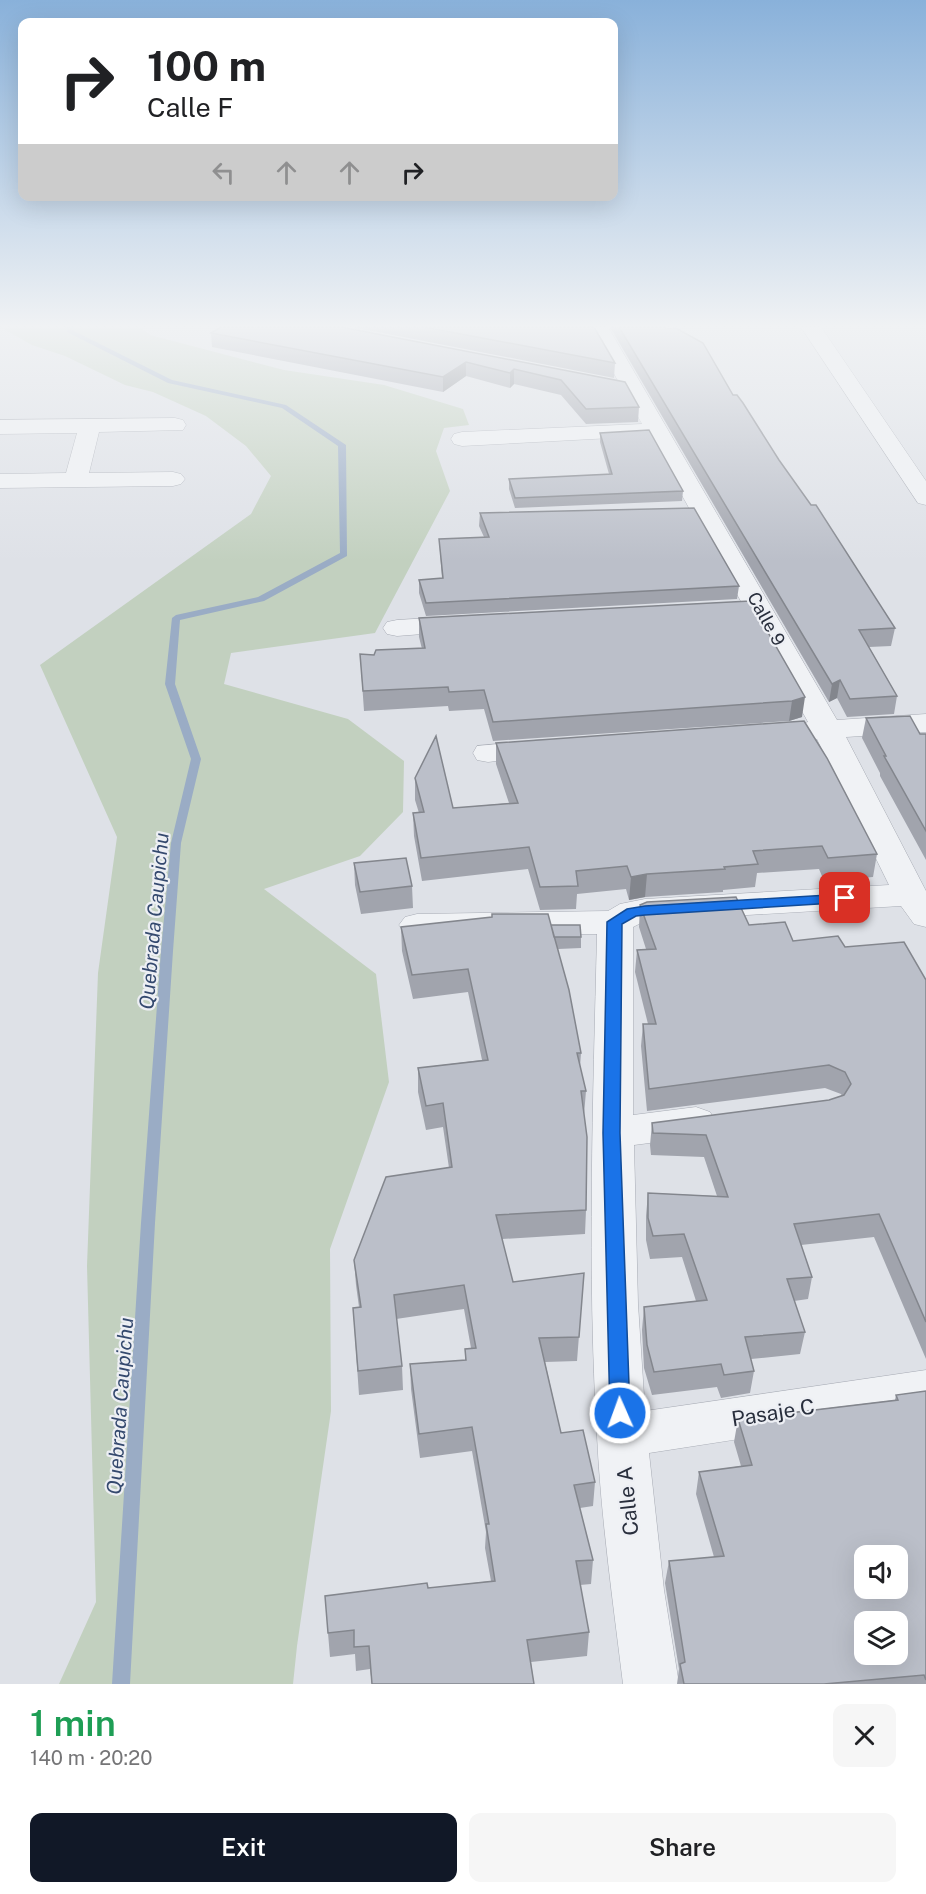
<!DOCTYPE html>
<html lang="en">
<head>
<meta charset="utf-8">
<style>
  :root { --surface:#fff; --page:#f6f6f6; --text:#202124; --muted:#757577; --accent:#111827 }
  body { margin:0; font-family:"Public Sans",sans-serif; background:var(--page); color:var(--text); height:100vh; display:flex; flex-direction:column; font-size:22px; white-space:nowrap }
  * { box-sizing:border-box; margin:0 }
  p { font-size:20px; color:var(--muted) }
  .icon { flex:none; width:33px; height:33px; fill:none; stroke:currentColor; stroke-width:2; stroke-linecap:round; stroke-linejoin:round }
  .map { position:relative; height:1684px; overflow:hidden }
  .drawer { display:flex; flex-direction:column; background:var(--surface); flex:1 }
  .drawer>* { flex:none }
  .banner { position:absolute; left:18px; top:18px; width:600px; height:183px; border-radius:12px; box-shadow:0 6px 24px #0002; background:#fff; color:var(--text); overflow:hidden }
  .buttons { position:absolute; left:854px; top:1545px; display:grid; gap:12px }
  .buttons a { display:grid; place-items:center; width:54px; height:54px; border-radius:12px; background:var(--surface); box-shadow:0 6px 24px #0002; font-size:30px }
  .pin { position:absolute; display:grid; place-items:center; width:51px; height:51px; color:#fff; margin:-26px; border-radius:12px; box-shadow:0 3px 9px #0006 }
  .me { position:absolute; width:66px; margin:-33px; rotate:358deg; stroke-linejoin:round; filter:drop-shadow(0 0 4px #0008) }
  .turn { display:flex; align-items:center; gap:21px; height:126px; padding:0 30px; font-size:27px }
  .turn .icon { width:78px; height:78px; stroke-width:2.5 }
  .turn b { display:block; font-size:42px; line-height:51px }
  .lanes { display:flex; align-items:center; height:57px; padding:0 30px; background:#0003; justify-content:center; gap:30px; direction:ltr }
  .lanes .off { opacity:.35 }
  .round { display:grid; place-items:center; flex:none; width:63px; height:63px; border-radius:12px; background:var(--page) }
  .overview { display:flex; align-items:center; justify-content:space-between; height:102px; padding:0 30px }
  h1 { font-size:36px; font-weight:600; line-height:45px; color:#1e9e55 }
  .primary-button { display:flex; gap:12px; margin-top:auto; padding:12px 30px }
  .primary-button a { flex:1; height:69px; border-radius:12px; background:var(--accent); color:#fff; font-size:24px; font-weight:600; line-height:69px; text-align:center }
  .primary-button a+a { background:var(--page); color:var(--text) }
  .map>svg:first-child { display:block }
  .green { fill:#c2d0bf }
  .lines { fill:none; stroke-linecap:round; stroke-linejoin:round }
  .stream { fill:#9aacc5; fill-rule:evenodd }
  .minor-casing { stroke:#a7abb4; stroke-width:1 }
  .minor { fill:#f0f2f5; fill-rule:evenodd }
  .wall { fill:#a1a4ad }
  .shaded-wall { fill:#83868d }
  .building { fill:#bbbfc9; stroke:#83868d; stroke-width:1.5; fill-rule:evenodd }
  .route { fill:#1a73e8; stroke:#114b97; stroke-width:1.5 }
  .labels { text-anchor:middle; stroke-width:4.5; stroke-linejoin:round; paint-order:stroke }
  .street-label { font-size:18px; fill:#282e3c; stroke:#edeff4 }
  .water-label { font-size:20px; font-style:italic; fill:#34496e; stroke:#edeff4 }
  .near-street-label { font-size:21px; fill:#282e3c; stroke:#edeff4 }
</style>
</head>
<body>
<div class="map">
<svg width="926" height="1684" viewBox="0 0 926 1684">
  <rect width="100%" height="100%" fill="#dee1e7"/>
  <path class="green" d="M0,327H140L150,335L284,370L384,385L463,409L469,425L444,428L436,451L450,491L375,633L231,653L224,684L348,719L404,761L403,812L360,856L264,889L376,974L389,1082L330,1249L331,1411L297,1646L293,1684H59L96,1602L87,1266L98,973L117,837L40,665L251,514L271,476L246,446L206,416L153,392L125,385L65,356L32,345Z"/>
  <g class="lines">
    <path class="stream" d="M67,327H73L72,330L172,380L286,405L346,445L347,556L264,601L180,620L175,684L201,759L181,843L173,951L155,1223L130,1684H112L141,1223L161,951L171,843L191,759L165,684L172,618L176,615L258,597L340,553L338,446L282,408L168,383L67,332Z"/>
    <g class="minor-casing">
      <path id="minor" d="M588,327H608L837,720L926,714V732L846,737L926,891V927L914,924L901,906L645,921L633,927V1115L696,1107L710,1112L716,1122L710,1132L696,1137L634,1145L638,1304L645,1411L926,1370V1410L649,1453L664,1590L679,1684H623C613,1602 601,1518 597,1436C587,1269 593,1101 597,934L417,936L405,933L399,925L405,917L417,914L608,911L620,904L645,899L889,885L817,739L797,737L793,731L797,725L808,722L649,436L462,446L454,444L451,439L454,434L462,432L642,424Z
        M801,327H821L926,481V505L918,503Z
        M175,418L183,420L186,425L183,430L99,432L89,473L173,472L181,474L185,479L181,484L173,486L0,488V474L66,473L77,433L0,434V420Z
        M464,616L474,618L478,624L474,630L397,636L387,634L383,628L387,622L397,620Z
        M541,740L552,743L556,749L552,755L488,762L477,760L473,753L477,746Z"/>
    </g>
    <use href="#minor" class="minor"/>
  </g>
  <path class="wall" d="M221,327L625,382L639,407L638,422L586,424L561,395L514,384L510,388L466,376L443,392L212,347L211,333Z
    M352,327H594L615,363L614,378Z
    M610,327H665V329L733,395L779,460L895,628L891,646L869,647L897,696L894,714L847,717L837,698L829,702Z
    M600,433L683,491L682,501L515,508L509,489V479L609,474L600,442Z
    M480,513L739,586L737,599L426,616L419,593V580L442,578L439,539L484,537L479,526Z
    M750,601L802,717L789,721L493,741L484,709L449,711L448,706L364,711L360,654L374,655L422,649L419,637V618Z
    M866,718L920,734H926V860L880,776V773L862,738Z
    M496,743L877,854L873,877L824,881L819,869L757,873L755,887L723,890V892L645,897L629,900L626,889L577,894L576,909L540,910L528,869L422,881L414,836L413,813H419L415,800V778L453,808L509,803L496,764Z
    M354,863L412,886L413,908L361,914L355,885Z
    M640,905L749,925L793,941L845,947L926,980V1359L874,1237L801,1245L812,1277L808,1299L794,1301L805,1332L800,1354L751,1359L754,1371L750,1393L721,1398L717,1387L652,1395L644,1368L642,1330L644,1307L696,1301L682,1257L650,1259L646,1240V1216L648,1193L717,1196L704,1157L651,1155L650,1145L652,1123L829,1100L842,1096L841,1094L825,1088L647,1111L641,1046L643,1024H648L635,972L637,950L646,949L639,927Z
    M551,925L581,937V948L558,949L581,1053L580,1067L586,1091L584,1115L586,1210L585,1234L502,1239L513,1282L582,1297L577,1361L545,1362L561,1433L595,1482L593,1506L580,1508L593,1560L591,1584L580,1585L589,1632L587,1656L531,1662L534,1684H372L370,1669L356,1671L355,1654L330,1657L328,1633L428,1588L491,1581L485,1548L486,1532L472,1451L420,1458L411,1389L410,1364L465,1360V1349L471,1348L464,1309L396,1319L402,1366L403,1390L359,1395L353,1308L359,1307L356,1285L354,1260L449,1168L443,1127L426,1130L418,1092V1068L482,1060L468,992L413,999L402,951L401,927Z
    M926,1391V1684H677L679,1669L665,1583L669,1561L714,1557L696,1494L699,1472L741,1466L734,1442L738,1419L895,1400L896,1395Z"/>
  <path class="shaded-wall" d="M466,362V376L443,392V377Z
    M514,369V384L510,388V373Z
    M840,680L837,698L829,702L832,684Z
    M805,697L802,717L789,721L792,701Z
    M647,874L645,897L629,900L631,877Z"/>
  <path class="building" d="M221,327H341L625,382L639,407L586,409L561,380L514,369L510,373L466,362L443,377L211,333Z
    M424,327H594L615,363Z
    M619,327H665V329L676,328L703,343L733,395H737L743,403L779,460L811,505H816L895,628L859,630L897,696L850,699L840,680L832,684Z
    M649,430L683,491L515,498L509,479L612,474L600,433Z
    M694,508L739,586L426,603L419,580L443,578L439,539L489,537L480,513Z
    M750,601L805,697L792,701L493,722L484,690L449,692L448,687L363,691L360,654L374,655L376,650L425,648L419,618Z
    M910,716L920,734H926V831L884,756H886L866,718Z
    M804,721L827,758L877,854L828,858L822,846L753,851L758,864L724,867L725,869L647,874L631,877L627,866L576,871L578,886L540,887L529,847L421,858L413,813L424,812L415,778L436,736L453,808L518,803L496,743Z
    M406,858L412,886L360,892L354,863Z
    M736,897L749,925L785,922L793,941L838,936L845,947L904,942L926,980V1322L879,1214L794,1224L812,1277L787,1279L805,1332L745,1337L754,1371L724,1375L721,1364L654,1372L647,1345L644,1307L707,1300L684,1234L653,1236L648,1218V1193L728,1197L706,1135L653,1133L652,1123L829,1100L844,1095L851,1084L845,1072L829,1065L649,1089L643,1024H656L637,950L656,949L640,905L647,902Z
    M492,914H548L569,990L581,1053H577L586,1091H581L587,1137L586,1210L496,1215L513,1282L584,1273L579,1337L539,1338L561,1433L583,1430L595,1482L574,1485L593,1560L576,1561L589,1632L527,1640L534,1684H372L369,1646L354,1647V1630L328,1633L325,1596L427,1583L428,1588L495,1581L486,1524H489L472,1427L419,1434L410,1364L466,1360L465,1349L476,1348L464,1285L394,1295L402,1366L358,1371L353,1308L361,1307L354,1260L386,1177L452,1167L443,1103L426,1106L418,1068L488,1060L468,969L412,975L401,927L492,917Z
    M551,925H580L581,937H554Z
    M926,1391V1680L924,1675L824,1684H684L680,1664L685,1662L669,1561L724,1556L699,1472L752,1465L738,1419L898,1400L896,1395ZM864,1556H897V1588H864ZM864,1622H897V1654H864Z"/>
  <linearGradient id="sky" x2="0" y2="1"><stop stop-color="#89b1da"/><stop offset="0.58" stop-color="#f0f2f4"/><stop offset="1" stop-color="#f0f2f4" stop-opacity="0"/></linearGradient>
  <rect width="926" height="562" fill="url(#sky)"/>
  <path class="route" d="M845,894L852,898L850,902L645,915L636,916L622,924L620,1133L630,1413L627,1419L620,1422L613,1419L610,1413L603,1133L607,922L627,909L645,906Z"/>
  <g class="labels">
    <g class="street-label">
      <text transform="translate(766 619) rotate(61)" y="6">Calle 9</text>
    </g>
    <g class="water-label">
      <text transform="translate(154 921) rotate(-85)" y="7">Quebrada Caupichu</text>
      <text transform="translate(120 1406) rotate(-86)" y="7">Quebrada Caupichu</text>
    </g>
    <g class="near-street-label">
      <text transform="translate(773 1413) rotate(-9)" y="7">Pasaje C</text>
      <text transform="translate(628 1501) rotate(-96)" y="7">Calle A</text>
    </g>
  </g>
</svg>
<div class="buttons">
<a><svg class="icon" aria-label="sound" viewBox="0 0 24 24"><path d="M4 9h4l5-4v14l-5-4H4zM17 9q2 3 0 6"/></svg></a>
<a><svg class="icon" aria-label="layers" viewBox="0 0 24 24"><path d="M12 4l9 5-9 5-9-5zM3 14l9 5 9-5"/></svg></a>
</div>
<div class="pin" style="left:845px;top:898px;background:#d93025"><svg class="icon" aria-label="arrive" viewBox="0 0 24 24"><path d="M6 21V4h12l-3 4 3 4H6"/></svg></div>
<svg class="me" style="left:620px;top:1413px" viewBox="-20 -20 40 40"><circle r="17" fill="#1a73e8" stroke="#fff" stroke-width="3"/><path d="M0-11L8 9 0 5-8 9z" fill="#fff"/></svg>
<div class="banner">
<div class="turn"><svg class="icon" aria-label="right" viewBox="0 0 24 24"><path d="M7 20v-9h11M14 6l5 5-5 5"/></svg><div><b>100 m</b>Calle F</div></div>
<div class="lanes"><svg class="icon off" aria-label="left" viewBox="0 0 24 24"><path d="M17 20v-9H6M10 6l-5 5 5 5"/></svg><svg class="icon off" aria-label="ahead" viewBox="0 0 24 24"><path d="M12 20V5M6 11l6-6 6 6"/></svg><svg class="icon off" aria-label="ahead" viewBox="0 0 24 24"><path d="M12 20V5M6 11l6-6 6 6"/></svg><svg class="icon" aria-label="right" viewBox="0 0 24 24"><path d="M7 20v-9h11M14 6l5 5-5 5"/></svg></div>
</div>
</div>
<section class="drawer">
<div class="overview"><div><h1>1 min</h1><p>140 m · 20:20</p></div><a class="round"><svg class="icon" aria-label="close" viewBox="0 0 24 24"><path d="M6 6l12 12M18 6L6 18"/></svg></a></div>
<div class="primary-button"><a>Exit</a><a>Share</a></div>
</section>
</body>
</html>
